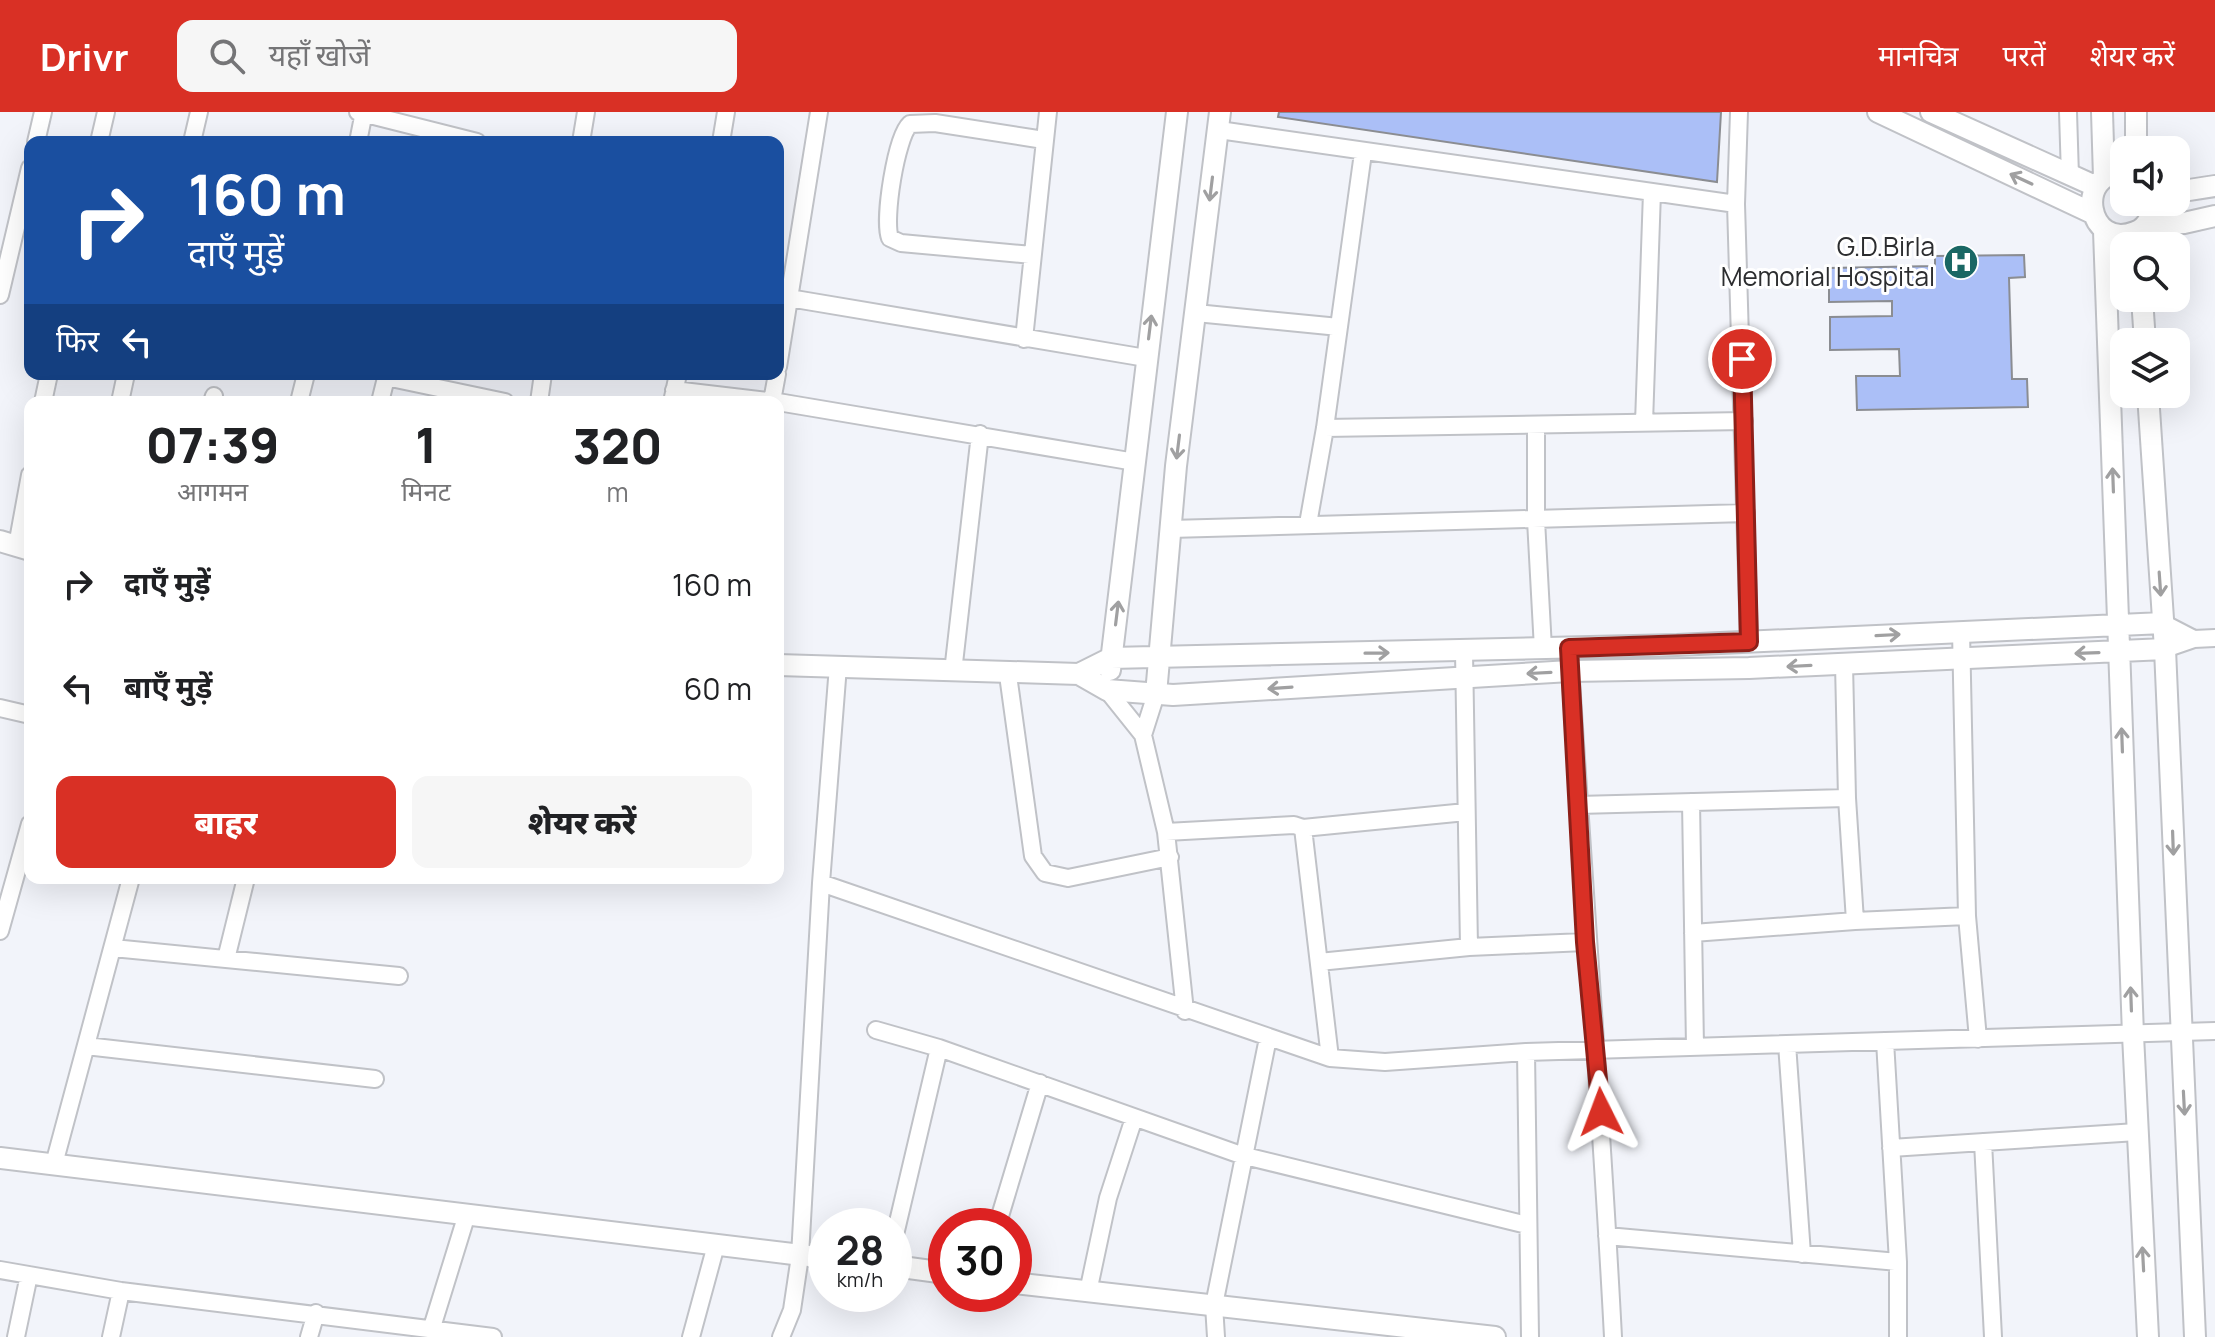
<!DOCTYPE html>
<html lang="hi">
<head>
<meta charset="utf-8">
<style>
  :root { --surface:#fff; --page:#f6f6f6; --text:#202124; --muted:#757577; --accent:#d93025 }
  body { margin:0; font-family:Manrope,"Noto Sans Devanagari",sans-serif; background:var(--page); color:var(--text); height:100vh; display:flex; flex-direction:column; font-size:30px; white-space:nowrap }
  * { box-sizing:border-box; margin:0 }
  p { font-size:26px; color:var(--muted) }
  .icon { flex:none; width:44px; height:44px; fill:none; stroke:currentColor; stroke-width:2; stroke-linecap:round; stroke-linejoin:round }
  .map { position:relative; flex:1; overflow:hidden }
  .side { position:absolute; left:24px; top:284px; width:760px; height:488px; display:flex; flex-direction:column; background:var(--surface); border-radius:16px; box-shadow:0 8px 32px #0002 }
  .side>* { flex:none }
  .banner { position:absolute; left:24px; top:24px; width:760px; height:244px; border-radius:16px; box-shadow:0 8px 32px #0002; background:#1a4fa0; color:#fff; overflow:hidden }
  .buttons { position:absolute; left:2110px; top:24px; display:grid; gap:16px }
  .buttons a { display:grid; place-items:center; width:80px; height:80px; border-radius:16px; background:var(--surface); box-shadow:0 8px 32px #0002; font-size:40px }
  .speed { position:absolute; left:808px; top:1096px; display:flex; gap:16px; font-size:40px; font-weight:700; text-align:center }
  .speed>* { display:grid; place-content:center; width:104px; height:104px; border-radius:50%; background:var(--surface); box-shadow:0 8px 32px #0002; line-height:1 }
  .speed small { font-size:20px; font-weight:400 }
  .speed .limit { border:12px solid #d22; background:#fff; color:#111 }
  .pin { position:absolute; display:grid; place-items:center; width:68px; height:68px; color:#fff; margin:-34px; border:4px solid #fff; border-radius:50%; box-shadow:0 2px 8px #0007 }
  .me { position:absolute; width:88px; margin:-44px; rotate:357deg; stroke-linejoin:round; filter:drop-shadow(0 0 6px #0008) }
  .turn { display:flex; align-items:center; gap:28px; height:168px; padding:0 32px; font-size:36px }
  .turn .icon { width:104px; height:104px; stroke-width:2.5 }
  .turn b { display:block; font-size:56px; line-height:68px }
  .then { display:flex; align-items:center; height:76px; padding:0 32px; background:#0003; gap:16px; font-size:30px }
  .eta { display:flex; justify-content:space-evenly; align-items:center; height:136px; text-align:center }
  .eta b { font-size:48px; font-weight:800; line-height:56px }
  .action { display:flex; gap:16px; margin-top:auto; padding:16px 32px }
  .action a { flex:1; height:92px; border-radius:16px; background:var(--accent); color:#fff; font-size:32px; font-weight:800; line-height:92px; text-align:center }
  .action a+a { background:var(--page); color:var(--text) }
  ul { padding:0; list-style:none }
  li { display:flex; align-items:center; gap:24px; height:104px; padding:0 32px }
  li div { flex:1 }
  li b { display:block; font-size:30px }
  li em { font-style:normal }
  header { display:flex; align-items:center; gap:48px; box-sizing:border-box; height:112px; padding:0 40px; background:var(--accent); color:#fff }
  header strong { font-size:38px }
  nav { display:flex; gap:44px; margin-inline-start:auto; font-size:28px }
  .search { width:560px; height:72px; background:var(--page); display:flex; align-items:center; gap:20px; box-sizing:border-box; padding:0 28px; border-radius:16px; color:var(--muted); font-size:30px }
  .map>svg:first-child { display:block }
  .building { fill:#abbff7; stroke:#8b8d92; stroke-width:2 }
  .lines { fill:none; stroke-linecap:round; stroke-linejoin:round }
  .minor-casing { stroke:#c0c2c7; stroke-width:20 }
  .tertiary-casing { stroke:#c0c2c7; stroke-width:24 }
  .minor { stroke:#fff; stroke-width:16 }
  .tertiary { stroke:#fff; stroke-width:20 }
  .oneway { stroke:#a0a0a1 }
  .route-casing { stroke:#8d1f18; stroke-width:20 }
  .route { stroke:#d93025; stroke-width:14 }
  .labels { text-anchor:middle; stroke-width:6; stroke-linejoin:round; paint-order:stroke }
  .poi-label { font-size:26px; fill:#2c2d2f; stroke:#fff; text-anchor:end }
</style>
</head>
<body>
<header>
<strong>Drivr</strong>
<div class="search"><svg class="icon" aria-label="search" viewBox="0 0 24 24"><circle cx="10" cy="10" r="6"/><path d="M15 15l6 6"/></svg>यहाँ खोजें</div>
<nav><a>मानचित्र</a><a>परतें</a><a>शेयर करें</a></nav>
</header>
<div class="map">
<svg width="2215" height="1225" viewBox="0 0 2215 1225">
  <rect width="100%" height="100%" fill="#f2f4fa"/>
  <path class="building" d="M1279,0H1721L1717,70L1278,5Z
    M2024,143L2025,165L2009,166L2012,267H2027L2028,295L1857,298L1856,264H1900L1899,237L1830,238V205L1892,204V189L1829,190V156L1935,154V144Z"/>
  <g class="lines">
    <g class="minor-casing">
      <path id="minor" d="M358,0L477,30
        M1739,0L1736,92L1749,530
        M2068,0L2070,64
        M1219,18L1736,92
        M36,30L43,0
        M99,30L106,0
        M192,30L199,0
        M358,30L364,0
        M581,30L586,0
        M721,30L726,0
        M1032,143L901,131L890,126C883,108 896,25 910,12L935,11L1044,28
        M0,183L30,56
        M789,186L1146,246
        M1196,201L1339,215
        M1024,227L1048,0
        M778,255L819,0
        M386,265L505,290
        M674,278L776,290
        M772,289L777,262
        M43,290L49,262
        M120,290L126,262
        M212,290L214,284
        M299,290L306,262
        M380,290L387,262
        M539,290L543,262
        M672,290L678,262
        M778,290L1135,350
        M1644,311L1652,80
        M1536,314V408L1543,537
        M1325,316L1744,309
        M1308,412L1325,316L1363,41
        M1170,417L1746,401
        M17,434L30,363
        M2163,511L2194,527L2165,537
        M1961,519L1967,804L1978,927
        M2194,527L2215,526
        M1569,536C1583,766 1601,995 1613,1225
        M1464,540L1469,835
        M953,560L980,322
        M1008,563L1033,744L1045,761L1068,766L1170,745
        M1107,578L1143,623L1156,582
        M0,596L30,603
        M1143,623L1166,720L1185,899
        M1691,690L1695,935
        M1578,693L1847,686L1844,552
        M1303,716L1466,700
        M1166,720L1294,713L1303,716L1330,946
        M821,771L1330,946L1385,950L1526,940L2215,919
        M1855,809L1967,804
        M0,819L30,712
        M1693,821L1855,809L1847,686
        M113,836L399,864
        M226,847L246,766
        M1319,850L1469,835L1585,830
        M876,918L939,936L1241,1043L1527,1113
        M1885,929L1898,1150V1225
        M1787,932L1802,1142
        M86,934L375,967
        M1526,940L1530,1225
        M1983,1030L1993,1225
        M1891,1036L2137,1020
        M54,1052L131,766
        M997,1114L1040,971
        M1607,1124L1898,1150
        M894,1127L939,936
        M0,1158L121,1179L493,1225
        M1088,1180L1108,1086L1134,1006
        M16,1225L29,1163
        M111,1225L121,1179
        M309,1225L316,1201
        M429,1225L467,1102
        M691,1225L716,1133
        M781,1225L792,1198L800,1144L821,771L838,554
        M1216,1225L1214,1193L1268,926"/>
    </g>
    <g class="tertiary-casing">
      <path id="tertiary" d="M1878,0L2092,101
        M1931,0L2095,74
        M2102,0L2104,66
        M2136,0V38
        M2124,61C2074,59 2087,139 2135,120C2147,116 2153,103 2153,90
        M2176,80L2215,74
        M2146,113L2184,111L2215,104
        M2104,119L2133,923L2148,1225
        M2142,186L2145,230
        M2148,282L2165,537L2195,1225
        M0,429L30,438
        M778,553L1079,562L1111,546L1677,533L2163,511
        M1110,558L1177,0
        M1079,562L1107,578L1173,583L1570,559L1749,556L2165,537
        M1156,582L1176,354L1220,0
        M0,1046L826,1146
        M894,1154L946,1161
        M1014,1171L1495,1225"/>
    </g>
    <use href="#minor" class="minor"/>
    <use href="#tertiary" class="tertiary"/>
  </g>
  <defs><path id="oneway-shaft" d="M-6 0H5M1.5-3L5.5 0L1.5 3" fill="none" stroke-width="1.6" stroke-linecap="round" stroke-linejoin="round" transform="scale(2)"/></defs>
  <g class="oneway">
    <use href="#oneway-shaft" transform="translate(2021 67) rotate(-155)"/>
    <use href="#oneway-shaft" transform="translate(1211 77) rotate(97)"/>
    <use href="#oneway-shaft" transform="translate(1150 215) rotate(-83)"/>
    <use href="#oneway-shaft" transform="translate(1178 335) rotate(97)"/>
    <use href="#oneway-shaft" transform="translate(2113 368) rotate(-92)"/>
    <use href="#oneway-shaft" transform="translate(2160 472) rotate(86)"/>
    <use href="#oneway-shaft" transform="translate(1117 501) rotate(-83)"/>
    <use href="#oneway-shaft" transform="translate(1888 523) rotate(-3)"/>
    <use href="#oneway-shaft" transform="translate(1377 541) rotate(-1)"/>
    <use href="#oneway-shaft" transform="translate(2087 541) rotate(178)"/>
    <use href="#oneway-shaft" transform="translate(1799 554) rotate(177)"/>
    <use href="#oneway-shaft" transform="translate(1539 561) rotate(177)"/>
    <use href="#oneway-shaft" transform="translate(1280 576) rotate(176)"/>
    <use href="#oneway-shaft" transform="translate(2122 628) rotate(-92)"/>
    <use href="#oneway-shaft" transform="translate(2173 731) rotate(88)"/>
    <use href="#oneway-shaft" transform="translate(2131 887) rotate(-92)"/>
    <use href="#oneway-shaft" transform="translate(2184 991) rotate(87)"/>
    <use href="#oneway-shaft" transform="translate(2143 1147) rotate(-93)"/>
  </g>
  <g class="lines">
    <g class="route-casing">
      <path id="route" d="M1601,1000L1585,830L1569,536L1749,530L1742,247"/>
    </g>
    <use href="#route" class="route"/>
  </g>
  <defs>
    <g id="hospital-disc" transform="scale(1.8)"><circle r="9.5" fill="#1a6764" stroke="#fff"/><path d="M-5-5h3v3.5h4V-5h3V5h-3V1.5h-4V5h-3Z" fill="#fff"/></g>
  </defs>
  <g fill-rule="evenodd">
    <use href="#hospital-disc" x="1961" y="150"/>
  </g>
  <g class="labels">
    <g class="poi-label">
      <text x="1935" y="144">G.D.Birla<tspan x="1935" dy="30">Memorial Hospital</tspan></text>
    </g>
  </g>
</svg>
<div class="buttons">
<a><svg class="icon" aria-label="sound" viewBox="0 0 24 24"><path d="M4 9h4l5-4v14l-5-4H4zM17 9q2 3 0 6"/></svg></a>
<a><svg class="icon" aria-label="search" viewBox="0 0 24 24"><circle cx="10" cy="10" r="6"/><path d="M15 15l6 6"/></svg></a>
<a><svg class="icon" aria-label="layers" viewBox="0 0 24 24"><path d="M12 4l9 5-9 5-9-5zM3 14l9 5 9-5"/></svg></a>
</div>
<div class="speed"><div>28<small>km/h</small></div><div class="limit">30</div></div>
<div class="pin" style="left:1742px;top:247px;background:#d93025"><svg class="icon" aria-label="arrive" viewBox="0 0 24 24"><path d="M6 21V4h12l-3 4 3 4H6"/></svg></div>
<svg class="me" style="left:1601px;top:1000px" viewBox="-20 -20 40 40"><path d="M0-17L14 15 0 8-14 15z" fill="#d93025" stroke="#fff" stroke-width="4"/></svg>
<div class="banner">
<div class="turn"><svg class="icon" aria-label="right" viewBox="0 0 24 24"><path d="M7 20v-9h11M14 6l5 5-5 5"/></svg><div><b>160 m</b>दाएँ मुड़ें</div></div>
<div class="then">फिर<svg class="icon" aria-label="left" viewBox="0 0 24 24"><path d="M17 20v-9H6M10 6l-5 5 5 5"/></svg></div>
</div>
<section class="side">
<div class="eta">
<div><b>07:39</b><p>आगमन</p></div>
<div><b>1</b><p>मिनट</p></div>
<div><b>320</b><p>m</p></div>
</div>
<ul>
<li><svg class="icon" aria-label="right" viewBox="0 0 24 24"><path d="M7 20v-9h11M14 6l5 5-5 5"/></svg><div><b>दाएँ मुड़ें</b></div><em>160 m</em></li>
<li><svg class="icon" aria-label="left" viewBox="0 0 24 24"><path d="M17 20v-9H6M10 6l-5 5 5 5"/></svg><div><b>बाएँ मुड़ें</b></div><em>60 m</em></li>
</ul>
<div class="action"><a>बाहर</a><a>शेयर करें</a></div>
</section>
</div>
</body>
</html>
